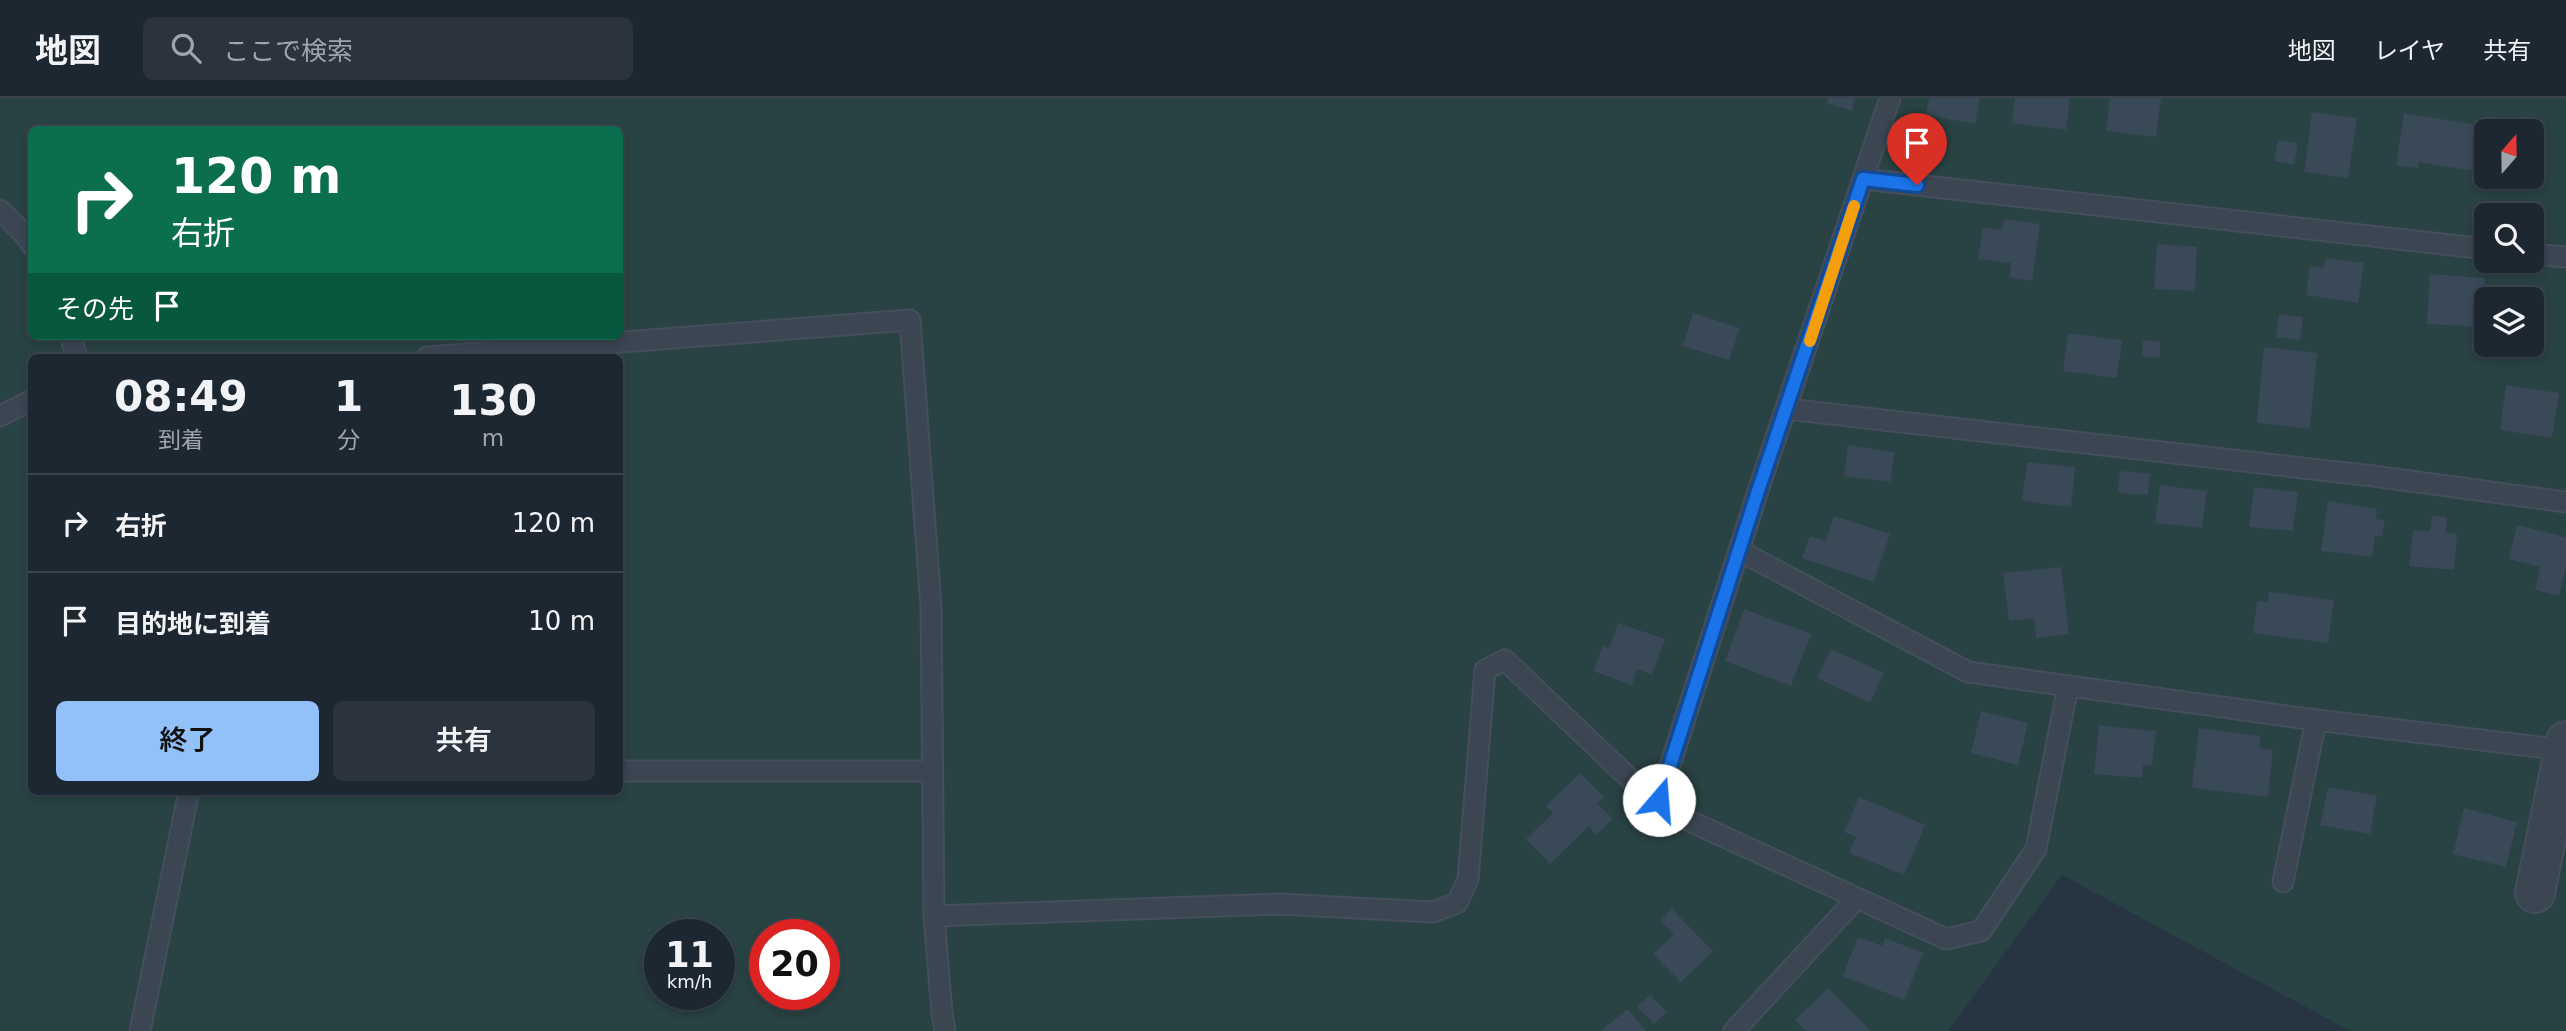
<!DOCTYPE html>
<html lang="ja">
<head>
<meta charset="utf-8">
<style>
  :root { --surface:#1d2732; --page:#2a333e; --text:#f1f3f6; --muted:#a0a5ac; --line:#3b444d; --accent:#92c0f8 }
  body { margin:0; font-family:"DejaVu Sans","Noto Sans JP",sans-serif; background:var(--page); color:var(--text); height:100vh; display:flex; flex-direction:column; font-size:26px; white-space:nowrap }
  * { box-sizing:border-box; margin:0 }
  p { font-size:23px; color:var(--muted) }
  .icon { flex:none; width:38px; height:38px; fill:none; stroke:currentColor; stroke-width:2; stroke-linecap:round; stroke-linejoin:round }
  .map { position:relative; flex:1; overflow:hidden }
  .sheet { position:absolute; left:28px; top:256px; width:595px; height:441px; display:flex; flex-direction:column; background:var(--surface); border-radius:10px; box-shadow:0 4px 10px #0003,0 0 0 2px var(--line) }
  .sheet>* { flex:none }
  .hud { position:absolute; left:28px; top:28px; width:595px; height:214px; border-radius:10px; box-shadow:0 4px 10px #0003,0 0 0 2px var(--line); background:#0b6e4f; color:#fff; overflow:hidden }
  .needle { width:46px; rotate:20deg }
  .controls { position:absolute; left:2474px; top:21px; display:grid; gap:14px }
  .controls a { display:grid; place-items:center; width:70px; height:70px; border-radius:10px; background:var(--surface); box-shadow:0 4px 10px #0003,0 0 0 2px var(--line); font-size:35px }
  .speed { position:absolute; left:644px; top:821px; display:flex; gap:14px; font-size:35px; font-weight:700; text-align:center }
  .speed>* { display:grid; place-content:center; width:91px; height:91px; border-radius:50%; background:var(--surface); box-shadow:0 4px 10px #0003,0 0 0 2px var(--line); line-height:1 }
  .speed small { font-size:18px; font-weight:400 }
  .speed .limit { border:10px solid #d22; background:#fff; color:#111 }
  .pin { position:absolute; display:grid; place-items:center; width:60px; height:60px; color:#fff; margin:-72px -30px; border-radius:50% 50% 50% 0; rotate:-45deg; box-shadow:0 0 7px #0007 }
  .pin .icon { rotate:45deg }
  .me { position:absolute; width:77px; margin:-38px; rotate:18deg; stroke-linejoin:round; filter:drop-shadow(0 0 5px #0008) }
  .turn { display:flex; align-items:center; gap:24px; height:147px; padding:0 28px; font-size:32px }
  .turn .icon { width:91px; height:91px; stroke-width:2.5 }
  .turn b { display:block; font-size:49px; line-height:60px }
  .then { display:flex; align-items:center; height:66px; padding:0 28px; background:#0003; gap:14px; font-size:26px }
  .eta { display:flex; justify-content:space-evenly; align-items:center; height:119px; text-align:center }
  .eta b { font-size:42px; font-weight:600; line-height:49px }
  .cta { display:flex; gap:14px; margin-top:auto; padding:14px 28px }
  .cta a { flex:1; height:80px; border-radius:10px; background:var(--accent); color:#111; font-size:28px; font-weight:600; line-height:80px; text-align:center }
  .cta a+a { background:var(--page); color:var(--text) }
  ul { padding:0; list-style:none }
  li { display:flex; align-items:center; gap:21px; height:98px; padding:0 28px; border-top:2px solid var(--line) }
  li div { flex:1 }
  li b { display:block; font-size:26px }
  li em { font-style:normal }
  header { display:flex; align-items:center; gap:42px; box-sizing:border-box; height:98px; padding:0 35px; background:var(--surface); border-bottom:2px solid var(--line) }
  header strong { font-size:33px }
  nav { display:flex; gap:38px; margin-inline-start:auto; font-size:24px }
  .search { width:490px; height:63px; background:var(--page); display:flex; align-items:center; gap:18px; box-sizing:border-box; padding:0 24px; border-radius:10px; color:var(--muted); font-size:26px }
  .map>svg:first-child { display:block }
  .green { fill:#294243; fill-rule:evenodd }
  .building { fill:#394958 }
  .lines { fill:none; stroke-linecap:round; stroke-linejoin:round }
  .lane-casing { stroke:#454f5b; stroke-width:23 }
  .street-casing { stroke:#454f5b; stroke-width:42 }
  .lane { stroke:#3b4652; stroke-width:19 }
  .street { stroke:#3b4652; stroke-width:38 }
  .route-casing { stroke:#114b97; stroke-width:18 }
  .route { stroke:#1a73e8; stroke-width:12 }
  .slow { stroke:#f59e0b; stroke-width:12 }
</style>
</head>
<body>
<header>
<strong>地図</strong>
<div class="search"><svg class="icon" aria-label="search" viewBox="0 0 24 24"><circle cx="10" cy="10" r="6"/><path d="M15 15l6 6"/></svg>ここで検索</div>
<nav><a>地図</a><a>レイヤ</a><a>共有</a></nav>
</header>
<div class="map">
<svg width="2566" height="933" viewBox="0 0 2566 933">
  <rect width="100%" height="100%" fill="#273442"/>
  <path class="green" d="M0,0H2566V933H2350L2062,777L1948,933H0ZM32,32H620V238H32ZM2487,33H2532V79H2487ZM2487,117H2532V163H2487ZM2487,201H2532V247H2487ZM32,259H620V693H32ZM660,836H719V896H660ZM765,836H824V896H765Z"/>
  <path class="building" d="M1828,0H1855L1852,13L1827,5Z
    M1929,0H1980L1975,26L1926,17Z
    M2015,0H2070L2066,32L2012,25Z
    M2110,0H2161L2156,39L2106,33Z
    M2312,14L2357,20L2348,80L2304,74Z
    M2404,15L2496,30V33H2487V75L2418,64V70L2396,67Z
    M2278,42L2298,45L2294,67L2274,63Z
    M2004,121L2040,126L2032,183L2009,179L2011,165L1978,161L1983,129L2002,132Z
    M2157,146L2197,149L2195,193L2154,191Z
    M2326,160L2364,165L2358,205L2306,197L2310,168L2324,170Z
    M2430,176L2485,180L2482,229L2427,226Z
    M1693,215L1740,230L1729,262L1683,248Z
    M2279,216L2303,219L2300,242L2276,239Z
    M2068,235L2122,242L2117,280L2063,273Z
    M2143,242L2160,244V260L2142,259Z
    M2264,249L2317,255L2310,331L2257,325Z
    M2506,287L2559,295L2552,340L2500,332Z
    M1848,347L1895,354L1890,384L1844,378Z
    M2027,364L2075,369L2071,409L2022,403Z
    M2120,373L2150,376L2148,397L2118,395Z
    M2160,387L2207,393L2202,430L2155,425Z
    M2254,389L2298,394L2293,433L2249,429Z
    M2328,403L2377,411L2376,421L2385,422L2382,439L2375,438L2372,459L2321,453Z
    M1834,418L1890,436L1874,484L1802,460L1810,438L1826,443Z
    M2432,418L2447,419L2446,435L2457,436L2454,472L2409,468L2413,432L2430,433Z
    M2517,427L2566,439V469L2559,498L2535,492L2540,469L2509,461Z
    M2061,469L2069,536L2036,540L2034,520L2009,523L2003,475Z
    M2269,494L2334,502L2328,545L2253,535L2257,503L2268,504Z
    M1744,511L1811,536L1791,588L1725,563Z
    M1618,525L1665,541L1652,577L1637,571L1632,587L1593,573L1603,547L1609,550Z
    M1831,551L1884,575L1870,605L1817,580Z
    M1981,613L2028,625L2018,667L1971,655Z
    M2099,627L2156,633L2152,668L2143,667L2142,680L2094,676Z
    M2199,630L2261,638L2259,650L2273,652L2268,699L2192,690Z
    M1580,675L1604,699L1597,705L1613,721L1596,737L1589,728L1550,766L1526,741L1553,715L1546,708Z
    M2328,689L2377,698L2370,736L2320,727Z
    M1859,699L1925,727L1904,777L1849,755L1856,739L1844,734Z
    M2464,710L2517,724L2506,769L2453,756Z
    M1672,811L1713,853L1681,884L1653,856L1674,836L1660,823Z
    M1858,839L1882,848L1885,840L1923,855L1904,902L1843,878Z
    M1828,890L1871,933H1806L1795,922Z
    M1650,897L1667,914L1654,926L1637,909Z
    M1628,911L1646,933H1600Z"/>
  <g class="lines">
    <g class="lane-casing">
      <path id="lane" d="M1863,81L2487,151
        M0,112L24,136L32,147
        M2532,156L2566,159
        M70,238L77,259
        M427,259L910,222L931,508L934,818L942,915L945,933
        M1787,311L2373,378L2566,404
        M0,318L32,302
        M1740,453L1968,574L2316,622L2564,652
        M620,673H931
        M1659,702L1681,719L1946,841L1981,833L2036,751L2068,588
        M2283,784L2316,622
        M934,818L1278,806L1433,814L1457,805L1468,781L1485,572L1505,562L1629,680L1659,702L1758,393L1890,0
        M140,933L189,693
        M1734,933L1857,800"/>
    </g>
    <g class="street-casing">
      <path id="street" d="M2535,795L2566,643"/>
    </g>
    <use href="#lane" class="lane"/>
    <use href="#street" class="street"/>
  </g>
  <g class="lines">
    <g class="route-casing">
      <path id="route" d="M1659,702L1758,393L1863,81L1917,87"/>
    </g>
    <use href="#route" class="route"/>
    <path class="slow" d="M1810,243L1854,108"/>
  </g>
</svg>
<div class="controls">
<a><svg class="needle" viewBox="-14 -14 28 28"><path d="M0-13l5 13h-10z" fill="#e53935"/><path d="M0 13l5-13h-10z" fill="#a0a5ac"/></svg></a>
<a><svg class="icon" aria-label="search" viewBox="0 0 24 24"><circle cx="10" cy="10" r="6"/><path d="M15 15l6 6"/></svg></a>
<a><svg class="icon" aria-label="layers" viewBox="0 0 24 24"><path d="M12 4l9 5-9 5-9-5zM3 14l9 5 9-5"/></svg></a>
</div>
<div class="speed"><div>11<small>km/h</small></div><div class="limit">20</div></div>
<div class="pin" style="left:1917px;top:87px;background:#d93025"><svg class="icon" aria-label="arrive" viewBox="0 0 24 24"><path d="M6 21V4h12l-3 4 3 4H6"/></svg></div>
<svg class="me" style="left:1659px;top:702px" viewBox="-20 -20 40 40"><circle r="19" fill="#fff"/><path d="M0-13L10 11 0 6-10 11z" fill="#1a73e8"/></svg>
<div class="hud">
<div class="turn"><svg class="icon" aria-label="right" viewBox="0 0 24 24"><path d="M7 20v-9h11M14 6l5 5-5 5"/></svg><div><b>120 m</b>右折</div></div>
<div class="then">その先<svg class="icon" aria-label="arrive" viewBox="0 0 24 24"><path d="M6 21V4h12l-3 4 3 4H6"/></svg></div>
</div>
<section class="sheet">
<div class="eta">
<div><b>08:49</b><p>到着</p></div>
<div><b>1</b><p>分</p></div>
<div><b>130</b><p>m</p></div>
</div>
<ul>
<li><svg class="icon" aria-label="right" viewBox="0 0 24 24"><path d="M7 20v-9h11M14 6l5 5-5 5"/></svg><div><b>右折</b></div><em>120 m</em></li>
<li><svg class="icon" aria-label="arrive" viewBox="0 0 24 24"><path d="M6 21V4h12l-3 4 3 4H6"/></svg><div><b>目的地に到着</b></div><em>10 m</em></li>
</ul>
<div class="cta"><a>終了</a><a>共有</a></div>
</section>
</div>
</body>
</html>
